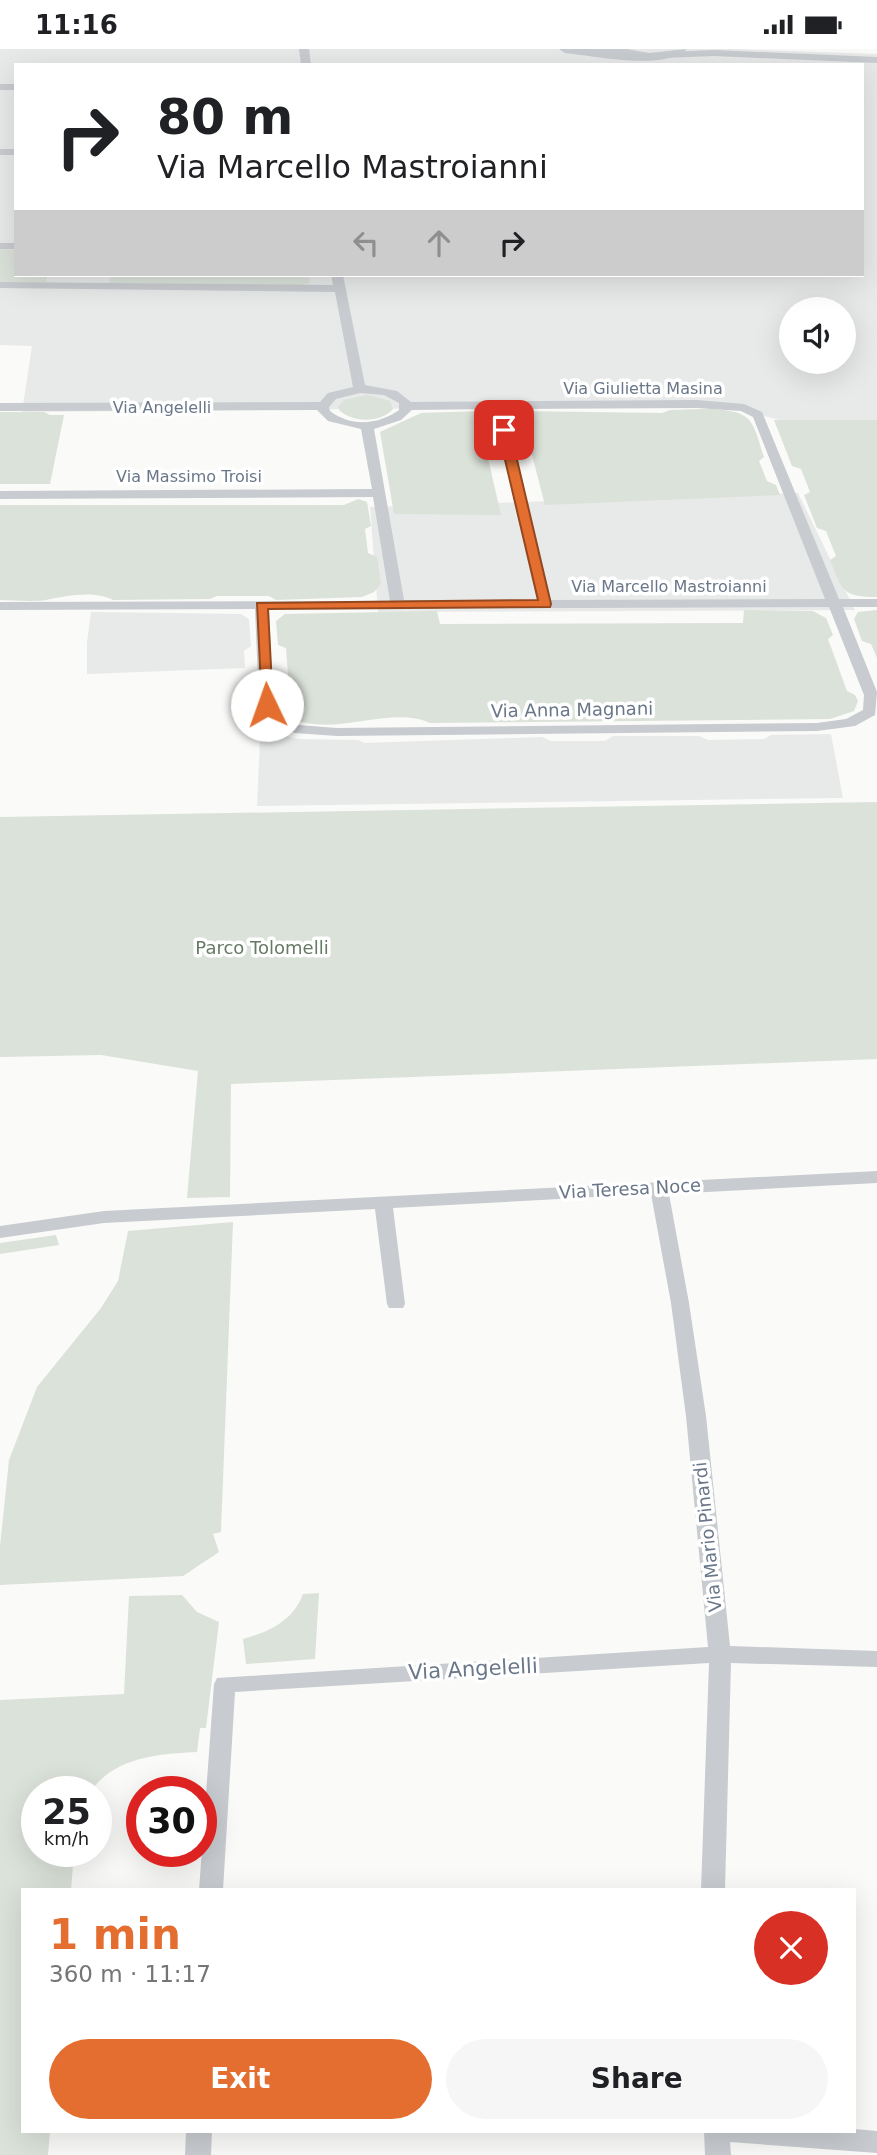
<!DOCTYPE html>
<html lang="en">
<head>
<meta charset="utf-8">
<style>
  :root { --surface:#fff; --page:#f6f6f6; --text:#202124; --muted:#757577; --accent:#e36e2f }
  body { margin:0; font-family:"DejaVu Sans",sans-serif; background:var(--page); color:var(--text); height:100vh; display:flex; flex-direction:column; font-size:26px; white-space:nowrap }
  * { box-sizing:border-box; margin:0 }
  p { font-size:23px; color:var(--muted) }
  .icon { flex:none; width:38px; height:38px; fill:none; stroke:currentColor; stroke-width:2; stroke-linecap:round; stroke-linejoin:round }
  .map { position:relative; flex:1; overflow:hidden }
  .details { position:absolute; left:21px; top:1839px; width:835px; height:245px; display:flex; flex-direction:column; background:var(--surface); border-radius:0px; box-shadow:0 7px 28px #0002 }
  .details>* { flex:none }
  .top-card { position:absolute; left:14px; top:14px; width:850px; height:214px; border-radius:0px; box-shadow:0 7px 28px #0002; background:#fff; color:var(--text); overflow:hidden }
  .controls { position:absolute; left:779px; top:248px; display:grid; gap:14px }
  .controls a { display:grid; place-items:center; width:77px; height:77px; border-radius:50%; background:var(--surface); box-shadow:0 7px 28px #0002; font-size:35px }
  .speed { position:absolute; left:21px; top:1727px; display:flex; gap:14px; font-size:35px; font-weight:700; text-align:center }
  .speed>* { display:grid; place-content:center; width:91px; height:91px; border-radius:50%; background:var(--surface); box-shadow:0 7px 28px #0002; line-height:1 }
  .speed small { font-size:18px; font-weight:400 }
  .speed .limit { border:10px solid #d22; background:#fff; color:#111 }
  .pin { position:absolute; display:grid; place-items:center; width:60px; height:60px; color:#fff; margin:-30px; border-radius:14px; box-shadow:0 4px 10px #0006 }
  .me { position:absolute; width:77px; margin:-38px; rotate:357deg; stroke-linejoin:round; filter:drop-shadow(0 0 5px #0008) }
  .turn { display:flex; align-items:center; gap:24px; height:147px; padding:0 28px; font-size:32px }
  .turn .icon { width:91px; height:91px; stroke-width:2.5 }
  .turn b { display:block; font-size:49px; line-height:60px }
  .lanes { display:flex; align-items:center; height:66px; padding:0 28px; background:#0003; justify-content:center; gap:35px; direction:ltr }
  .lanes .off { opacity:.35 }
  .round { display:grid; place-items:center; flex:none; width:74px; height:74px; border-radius:37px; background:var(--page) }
  .head { display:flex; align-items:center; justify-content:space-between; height:119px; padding:0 28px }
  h1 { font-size:42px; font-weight:700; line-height:52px; color:var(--accent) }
  .action { display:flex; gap:14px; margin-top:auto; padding:14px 28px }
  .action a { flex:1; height:80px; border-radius:42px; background:var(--accent); color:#fff; font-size:28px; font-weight:700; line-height:80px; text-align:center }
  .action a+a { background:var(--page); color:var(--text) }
  .status { display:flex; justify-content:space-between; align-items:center; height:49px; padding:0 35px; background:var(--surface); direction:ltr }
  .status svg { height:19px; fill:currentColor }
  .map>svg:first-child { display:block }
  .built { fill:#e8e9e9; fill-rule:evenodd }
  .green { fill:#dbe2d9 }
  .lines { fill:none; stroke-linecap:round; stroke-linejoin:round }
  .minor { fill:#c8cbcf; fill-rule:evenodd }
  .tertiary { fill:#c8cbcf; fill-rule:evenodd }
  .route { fill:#e36e2f; stroke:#94481f; stroke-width:2 }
  .labels { text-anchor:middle; stroke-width:7; stroke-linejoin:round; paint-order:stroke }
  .far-street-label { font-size:16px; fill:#697789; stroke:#fff }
  .street-label { font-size:18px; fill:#697789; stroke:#fff }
  .park-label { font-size:18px; fill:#667a64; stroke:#fff }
  .near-street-label { font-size:21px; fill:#697789; stroke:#fff }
</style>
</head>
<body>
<div class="status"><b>11:16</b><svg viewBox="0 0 49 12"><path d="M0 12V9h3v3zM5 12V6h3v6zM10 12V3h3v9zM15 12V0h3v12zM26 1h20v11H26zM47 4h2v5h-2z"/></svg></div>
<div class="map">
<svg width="877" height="2106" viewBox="0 0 877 2106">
  <rect width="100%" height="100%" fill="#fafaf8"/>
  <path class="built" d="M0,0H735L877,5V372L787,373L741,361L685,357L22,363L32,297L0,296ZM16,16H863V226H16ZM791,261H844V313H791Z
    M798,444L855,561L378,563L370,458Z
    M91,563L241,565L249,570L251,597L244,602L245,619L87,625V593Z
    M269,683L298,690L358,691L365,694L542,688L551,692H605L613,687H699L708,691L764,690L771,686L831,685L843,749L257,757L260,689Z"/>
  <path class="green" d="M0,200L16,201V226H48L46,233H0Z
    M111,226H309L310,234L301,236L109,234Z
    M367,346L390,352L393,360C381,374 354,374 340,362L338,358L344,351Z
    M670,361C689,361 738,355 750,372C757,382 760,397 764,408L759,412L767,432L776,436L780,446L545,456L522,368L512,364L519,362L662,364Z
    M481,362L488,365L479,370L501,466L394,465L380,383L421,364Z
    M0,363H44L50,366H64L50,435H0Z
    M774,371H877V548C842,548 842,541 830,511L836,507L826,482L817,479L804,446L810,443L801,420L792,417Z
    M358,450L367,453L371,477L365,480L368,504L377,508L381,535L374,543L362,548L276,551L269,547H217L210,550L113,551C94,541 66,547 46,551C32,553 15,551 0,551V456H344Z
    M744,561L813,562L826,569L833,586L828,590L847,642L855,646L858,652L854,662L830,670L430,674C387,654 324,695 282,663L279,630L288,626L286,599L278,596L276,572L285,565L437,562L440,575L743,574Z
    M877,561V609L871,595L862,592L854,570L858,563Z
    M877,753V1010L231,1035L230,1148L187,1149L198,1022L101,1006L0,1008V768Z
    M233,1173L221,1483L213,1485L219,1503L183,1527L0,1536V1497L9,1411L37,1338L101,1259L118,1232L128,1182Z
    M56,1186L59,1196L0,1205V1194Z
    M319,1544L315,1610L246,1615L243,1590C269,1583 293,1572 303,1545Z
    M182,1546L197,1563L219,1573L206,1679H200L197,1703C157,1705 115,1708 90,1743H37V1802L74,1803L71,1841H23V2082L50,2083L48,2106H0V1651L124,1645L129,1547Z"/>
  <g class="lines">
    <path class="minor" d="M299,0H309L311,16H301Z
      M714,1L877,8V14L714,7L664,9L659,6L664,3Z
      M0,35H16V41H0Z
      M0,100H16V106H0Z
      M0,194H16V200H0Z
      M331,226H343L365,336L397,342L411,353L697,351L744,355L762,363L839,550H877V558H843L877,643L875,666L855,677L817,682L337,687L295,684L266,671L259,656L255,560L0,561V553L390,552L373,448L0,450V442L372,440L361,380L328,372L317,361L0,362V354L320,353L328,344L353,338L335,243L0,239V233L333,236ZM360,344L384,346L399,354V361C378,376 351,378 330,362L329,358L336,350ZM697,359L741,362L753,368L825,550L551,551L505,360ZM493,360L537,551H404L374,380L401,371L412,361ZM829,558L864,646L863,661L846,670L817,674L337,679L298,676L277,665L273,656L269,560Z
      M877,1122V1134L669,1145L689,1254L706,1367L730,1597L877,1602V1618L731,1614L725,1841H701L709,1614L235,1643L223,1841H199L214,1635L217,1629L708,1598L686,1367L671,1254L651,1145L393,1159L405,1255L403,1259H389L387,1255L375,1160L104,1174L0,1189V1177L104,1162Z
      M854,2080L877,2082V2104L730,2093L731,2106H705L704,2082H854Z
      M186,2082H212L211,2106H185Z"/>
    <path class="tertiary" d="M559,0H627L649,4L687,0C663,22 596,7 565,4Z"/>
  </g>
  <path class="route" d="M500,379L510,381L551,555L550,558L268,560L273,656L267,660L262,659L257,554L538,551L498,381Z"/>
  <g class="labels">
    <g class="far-street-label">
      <text x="643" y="345">Via Giulietta Masina</text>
      <text x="162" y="364">Via Angelelli</text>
      <text x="189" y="433">Via Massimo Troisi</text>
      <text x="669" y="543">Via Marcello Mastroianni</text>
    </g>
    <g class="street-label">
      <text transform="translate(572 661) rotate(-1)" y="6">Via Anna Magnani</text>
      <text transform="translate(630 1140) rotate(-3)" y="6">Via Teresa Noce</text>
      <text transform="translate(708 1488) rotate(-96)" y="6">Via Mario Pinardi</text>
    </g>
    <g class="park-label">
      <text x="262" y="905">Parco Tolomelli</text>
    </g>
    <g class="near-street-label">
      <text transform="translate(473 1620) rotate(-3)" y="7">Via Angelelli</text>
    </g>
  </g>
</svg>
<div class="controls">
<a><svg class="icon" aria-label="sound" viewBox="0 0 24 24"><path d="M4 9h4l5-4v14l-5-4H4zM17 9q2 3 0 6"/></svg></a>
</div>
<div class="speed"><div>25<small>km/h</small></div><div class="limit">30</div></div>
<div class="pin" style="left:504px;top:381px;background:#d93025"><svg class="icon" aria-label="arrive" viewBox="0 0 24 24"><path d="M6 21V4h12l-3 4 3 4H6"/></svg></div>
<svg class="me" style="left:267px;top:656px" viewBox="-20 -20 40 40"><circle r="19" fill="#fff"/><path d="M0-13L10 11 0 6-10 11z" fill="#e36e2f"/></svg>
<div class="top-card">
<div class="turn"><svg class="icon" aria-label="right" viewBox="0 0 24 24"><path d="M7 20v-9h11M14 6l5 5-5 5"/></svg><div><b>80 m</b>Via Marcello Mastroianni</div></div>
<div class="lanes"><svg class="icon off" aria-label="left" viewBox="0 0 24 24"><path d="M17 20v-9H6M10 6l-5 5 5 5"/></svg><svg class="icon off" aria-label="ahead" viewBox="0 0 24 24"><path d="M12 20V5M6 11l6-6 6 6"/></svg><svg class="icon" aria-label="right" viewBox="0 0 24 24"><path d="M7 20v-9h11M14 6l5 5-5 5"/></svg></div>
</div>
<section class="details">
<div class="head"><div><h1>1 min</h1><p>360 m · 11:17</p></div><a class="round" style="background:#d93025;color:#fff"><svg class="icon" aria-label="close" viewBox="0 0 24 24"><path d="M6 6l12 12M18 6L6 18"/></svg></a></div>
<div class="action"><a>Exit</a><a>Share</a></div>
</section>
</div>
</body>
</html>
